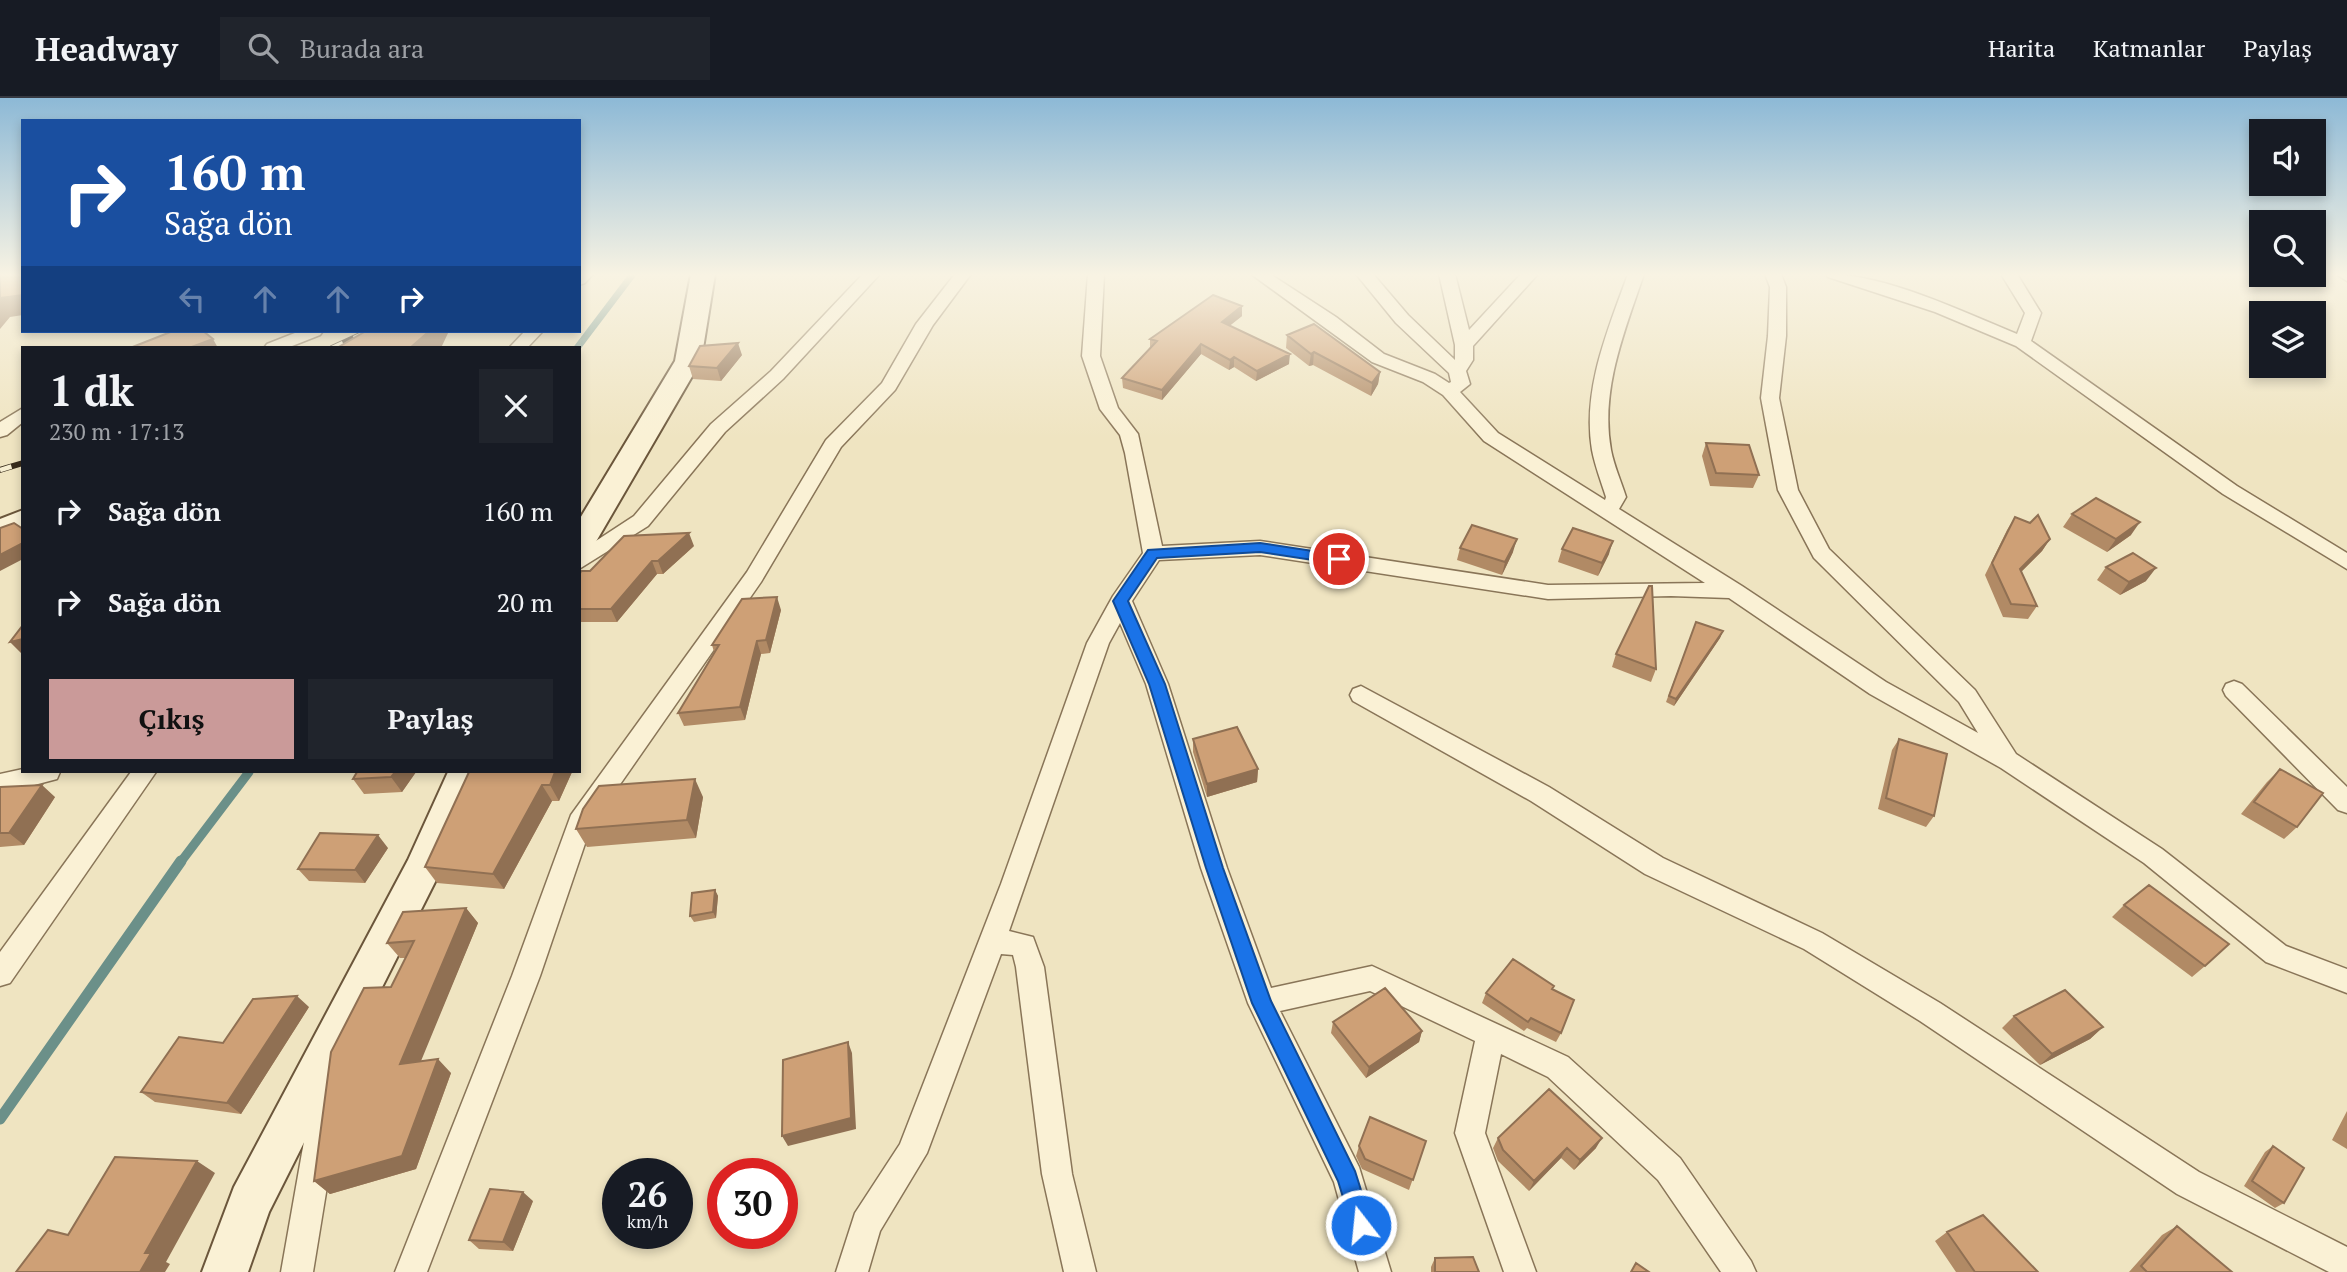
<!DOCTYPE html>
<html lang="tr">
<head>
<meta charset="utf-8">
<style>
  :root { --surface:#171b24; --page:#20242c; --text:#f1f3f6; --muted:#9ea1a6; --line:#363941; --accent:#ca9a99 }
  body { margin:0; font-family:"PT Serif",serif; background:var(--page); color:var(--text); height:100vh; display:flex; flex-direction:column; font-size:26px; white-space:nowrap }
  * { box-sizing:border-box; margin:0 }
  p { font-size:23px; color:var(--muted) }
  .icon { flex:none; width:38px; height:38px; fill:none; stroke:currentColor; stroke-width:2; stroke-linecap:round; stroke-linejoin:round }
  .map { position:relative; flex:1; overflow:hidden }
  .details { position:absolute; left:21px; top:248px; width:560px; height:427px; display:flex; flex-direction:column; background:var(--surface); border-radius:0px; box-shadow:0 4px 10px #0003 }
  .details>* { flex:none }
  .top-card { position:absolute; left:21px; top:21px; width:560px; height:214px; border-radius:0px; box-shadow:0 4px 10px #0003; background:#1a4fa0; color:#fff; overflow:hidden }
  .tools { position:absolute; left:2249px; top:21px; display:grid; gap:14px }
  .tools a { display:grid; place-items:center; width:77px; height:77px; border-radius:0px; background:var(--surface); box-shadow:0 4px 10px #0003; font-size:35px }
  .speed { position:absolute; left:602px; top:1060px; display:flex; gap:14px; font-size:35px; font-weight:700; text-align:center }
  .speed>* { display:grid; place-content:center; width:91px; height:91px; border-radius:50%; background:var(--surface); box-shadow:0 4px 10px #0003; line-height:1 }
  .speed small { font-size:18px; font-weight:400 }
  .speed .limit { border:10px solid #d22; background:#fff; color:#111 }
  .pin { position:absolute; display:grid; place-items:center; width:60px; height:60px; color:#fff; margin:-30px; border:4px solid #fff; border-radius:50%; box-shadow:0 2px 7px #0007 }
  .me { position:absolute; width:77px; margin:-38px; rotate:344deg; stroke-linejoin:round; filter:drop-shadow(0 0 5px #0008) }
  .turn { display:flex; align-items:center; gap:24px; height:147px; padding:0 28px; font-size:32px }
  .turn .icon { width:91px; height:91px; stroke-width:2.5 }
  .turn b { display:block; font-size:49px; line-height:60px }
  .lanes { display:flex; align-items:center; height:66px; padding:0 28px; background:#0003; justify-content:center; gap:35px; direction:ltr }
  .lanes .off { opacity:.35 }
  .round { display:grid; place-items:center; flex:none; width:74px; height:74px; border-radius:0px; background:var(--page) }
  .head { display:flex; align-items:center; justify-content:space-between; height:119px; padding:0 28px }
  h1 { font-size:42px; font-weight:700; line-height:52px }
  .primary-button { display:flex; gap:14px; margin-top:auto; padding:14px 28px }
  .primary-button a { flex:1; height:80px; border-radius:0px; background:var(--accent); color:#111; font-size:28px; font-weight:700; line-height:80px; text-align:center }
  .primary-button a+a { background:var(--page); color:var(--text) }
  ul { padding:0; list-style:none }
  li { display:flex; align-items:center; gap:21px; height:91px; padding:0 28px }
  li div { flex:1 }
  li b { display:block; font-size:26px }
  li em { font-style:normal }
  header { display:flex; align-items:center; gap:42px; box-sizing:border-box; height:98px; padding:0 35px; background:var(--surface); border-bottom:2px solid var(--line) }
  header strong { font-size:33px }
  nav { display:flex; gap:38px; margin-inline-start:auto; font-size:24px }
  .search { width:490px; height:63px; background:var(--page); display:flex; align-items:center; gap:18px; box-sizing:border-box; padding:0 24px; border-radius:0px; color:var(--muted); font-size:26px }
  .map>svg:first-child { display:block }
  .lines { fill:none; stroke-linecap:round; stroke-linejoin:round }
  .stream-far2 { stroke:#6b9089; stroke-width:7 }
  .stream-far1 { stroke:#6b9089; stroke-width:9 }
  .stream { stroke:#6b9089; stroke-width:11 }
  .street-casing { stroke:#897558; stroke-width:3 }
  .secondary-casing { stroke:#6b563b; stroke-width:4 }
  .street { fill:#faf1d5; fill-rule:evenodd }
  .secondary { fill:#faf1d5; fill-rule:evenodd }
  .rail-casing { stroke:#382c1d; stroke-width:6 }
  .rail { stroke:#f6eed1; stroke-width:4.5; stroke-dasharray:12; stroke-linecap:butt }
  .wall { fill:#b18a65 }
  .shaded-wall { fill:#907053 }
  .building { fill:#cea076; stroke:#907053; stroke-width:2 }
  .route { fill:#1a73e8; stroke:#114b97; stroke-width:2 }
</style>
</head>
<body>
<header>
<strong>Headway</strong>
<div class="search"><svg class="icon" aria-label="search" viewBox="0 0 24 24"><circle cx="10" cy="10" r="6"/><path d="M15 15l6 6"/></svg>Burada ara</div>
<nav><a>Harita</a><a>Katmanlar</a><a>Paylaş</a></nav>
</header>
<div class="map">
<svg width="2347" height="1174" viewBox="0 0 2347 1174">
  <rect width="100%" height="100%" fill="#efe4c1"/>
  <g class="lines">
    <path class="stream-far2" d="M577,250L633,176"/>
    <path class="stream-far1" d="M180,765L249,674"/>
    <path class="stream" d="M0,1021L181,763"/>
    <g class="street-casing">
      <path id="street" d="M579,176H593L585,185L579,187Z
        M863,176H880L783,281L725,334L648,428L579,471V454L634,418L711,326L771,273Z
        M955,176H971L933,227L895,292L841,349L761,484L591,728L540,878L427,1174H395L512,878L571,717L747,474L826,342L882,285L916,226Z
        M1088,176H1104L1100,258L1118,310L1138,336L1162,448L1260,443L1548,487L1705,485L1484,343L1443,297L1423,284L1372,264L1251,176H1270L1336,219L1384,256L1435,276L1449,285L1451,284L1449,275L1396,225L1356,176H1373L1408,217L1455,262V247L1439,176H1455L1469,232L1521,176H1538L1473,248V262L1466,273L1470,286L1460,294L1498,335L1605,402L1606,399C1601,383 1595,368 1592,352C1582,291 1608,232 1628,176H1644C1625,232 1600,292 1611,352C1614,368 1621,383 1626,399L1619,411L1742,488L1886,584L1978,635L1959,604L1814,460L1778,392L1761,300L1768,238L1770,189L1765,176H1781L1786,189V238L1779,300L1798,392L1829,451L1975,592L2016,656L2162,751L2286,848L2347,871V895L2266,864L2144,765L2001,670L1870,596L1729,500L1671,498L1548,501L1260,457L1159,462L1132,503L1168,586L1227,770L1271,890L1372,868L1568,959L1680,1060L1751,1163L1756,1174H1721L1658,1082L1548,979L1501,956L1485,1035L1536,1174H1504L1455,1035L1475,943L1370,893L1280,913L1359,1069L1391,1174H1359L1334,1084L1248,905L1201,770L1146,586L1120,525L1109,545L1009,833L1033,839L1044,869L1072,1076L1096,1174H1064L1042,1076L1016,869L1013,857L1001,856L927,1055L880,1133L868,1174H836L855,1115L900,1046L1001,786L1087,545L1113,498L1143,455L1125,355L1120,337L1100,311L1082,258Z
        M1826,176C1885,176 1961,213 2017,236L2025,215L2001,176H2017L2041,215L2031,243L2237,388L2347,455V471L2223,396L2016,248L1935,214L1828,179Z
        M2336,176H2347V183Z
        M300,233H323L320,237L287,250H264L267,246Z
        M525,233H543L527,250H509Z
        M23,310V324L7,337L0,339V324Z
        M2234,583L2242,586L2347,689V715L2338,712L2226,598L2223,592L2226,586Z
        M1361,588L1549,689L1663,760L1822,835L1940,905L2199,1074L2347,1149V1174H2329L2177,1096L1920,923L1804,851L1645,776L1531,703L1353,603L1350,597L1353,591Z
        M23,671V674H60L57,681L0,696V676Z
        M131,674H156L10,885L0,888V854Z
        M324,1001L334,1005L339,1015L313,1174H281L309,1015L314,1005Z"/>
    </g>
    <g class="secondary-casing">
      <path id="secondary" d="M691,176H715L701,263L590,454L579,457V422L675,263Z
        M23,412V434L0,443V421Z
        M448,674H484L443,768L269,1114L248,1174H202L234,1089L408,762Z"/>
    </g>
    <use href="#street" class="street"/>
    <use href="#secondary" class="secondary"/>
    <g class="rail-casing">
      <path id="rail" d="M332,250L369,233
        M0,372L23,365"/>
    </g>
    <use href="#rail" class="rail"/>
  </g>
  <path class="wall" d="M1242,208V218L1230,227L1289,266L1256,283L1234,269L1229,272L1201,256L1162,302L1123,290L1122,280L1150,250V241Z
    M1287,237L1380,274L1378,286L1371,298L1313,267L1309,268L1286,250Z
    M742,257L721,283L693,281L689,268Z
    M1706,345L1759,377L1753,390L1710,388L1702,358Z
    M2072,416L2131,437L2107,454L2063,429Z
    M2015,419L2050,441L2042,453L2021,474L2037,508L2028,521L2003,519L1985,477L2007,432Z
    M694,448L663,476H657L617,524H579V478L590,473Z
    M1460,450L1513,454L1502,477L1457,462Z
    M1562,451L1609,456L1598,478L1558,464Z
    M2106,469L2146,483L2120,497L2097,482Z
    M781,512L770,555L761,556L745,622L684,628L678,615L714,554L712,547Z
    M1696,524L1723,533L1720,540L1674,608L1666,604Z
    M1616,556L1656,571L1651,584L1612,569Z
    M1193,641L1258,671L1257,684L1207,699L1193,654Z
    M1899,641L1934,718L1926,729L1878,711L1892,652Z
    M2280,671L2297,729L2284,741L2241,716L2267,684Z
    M416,674L402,694L364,696L353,681Z
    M469,674H572L559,703H552L504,791L437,785L425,769Z
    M0,689L55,699L24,747L0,749Z
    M703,699L696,740L587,749L576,731Z
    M388,750L365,785L309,783L298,771Z
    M715,792L718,798L716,820L694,824L690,818Z
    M2124,807L2205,868L2192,879L2112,819Z
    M466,810L478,825L420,963L451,975L416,1071L330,1096L314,1083L391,889L406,860H400L387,845Z
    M1554,888L1553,891L1561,935L1556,944L1527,930L1524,933L1482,905L1486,895Z
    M309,909L241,1016L155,1004L141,994Z
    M2014,918L2103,929L2090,941L2040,967L2002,930Z
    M1333,924L1422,933L1419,944L1366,980L1331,935Z
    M2347,1013V1051L2332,1042Z
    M1498,1040L1596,1050L1574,1072L1561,1060L1529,1093L1498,1063L1493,1050Z
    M1426,1043L1409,1092L1362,1071L1356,1058L1359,1048Z
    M2273,1048L2284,1105L2275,1110L2244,1088L2265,1054Z
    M533,1103L513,1153L479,1151L469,1142Z
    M2177,1128L2232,1174H2129L2162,1137Z
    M1947,1134L2038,1174H1956L1935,1143Z
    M1435,1160L1479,1174H1431V1169Z"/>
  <path class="shaded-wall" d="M23,197V217L10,219L0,231V200Z
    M1242,208V218L1222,234V224Z
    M428,233H449L441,250H410Z
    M213,241L218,250H189Z
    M738,245L742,257L721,283L717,270Z
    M1201,246V256L1162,302V292Z
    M1314,254L1313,267L1309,268L1311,256Z
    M1290,256L1289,266L1256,283L1257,273Z
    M1234,259V269L1229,272L1230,262Z
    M1380,274L1378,286L1371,298L1372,285Z
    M2140,424L2131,437L2107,454L2116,441Z
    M689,435L694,448L663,476L658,463Z
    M1517,441L1513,454L1502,477L1505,464Z
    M2050,441L2042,453L2011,484L2020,471Z
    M1613,443L1609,456L1598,478L1602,465Z
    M23,445V461L0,473V457Z
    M652,463L657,476L617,524L611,511Z
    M2156,470L2146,483L2120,497L2129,484Z
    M777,499L781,512L770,555L766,542Z
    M1723,533L1720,540L1674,608L1676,601Z
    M23,541V557L10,544Z
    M757,543L761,556L745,622L740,609Z
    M1258,671L1257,684L1207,699V686Z
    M395,674H416L402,694L391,679Z
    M555,674H572L559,703L550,687Z
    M695,681L703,699L696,740L687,722Z
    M42,687L55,699L24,747L9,735Z
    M542,687L552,703L504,791L493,776Z
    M378,737L388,750L365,785L355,772Z
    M715,792L718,798L716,820L713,814Z
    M466,810L478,825L414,980L400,966Z
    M297,898L309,909L241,1016L227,1005Z
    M2103,929L2090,941L2040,967L2052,956Z
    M1422,933L1419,944L1366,980L1369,969Z
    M848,944L852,955L856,1031L788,1048L782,1038Z
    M438,961L451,975L416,1071L330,1096L314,1083Z
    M1602,1040L1596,1050L1574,1072L1580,1062Z
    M1567,1050L1561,1060L1529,1093L1534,1083Z
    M197,1063L215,1075L166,1164L170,1166L165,1174H140L145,1155Z
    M523,1094L533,1103L513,1153L503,1144Z"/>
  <path class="building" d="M0,176H23V197L0,200Z
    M1213,197L1242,208L1222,224L1290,256L1257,273L1234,259L1230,262L1201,246L1162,292L1122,280L1157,243L1150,241Z
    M1314,226L1380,274L1372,285L1314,254L1311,256L1287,237Z
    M173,233H203L213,241L189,250H130Z
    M366,233H428L426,236L410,250H337Z
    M738,245L717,270L689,268L700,248Z
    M1706,345L1749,347L1759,377L1716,375Z
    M2096,400L2140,424L2116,441L2072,416Z
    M2038,417L2050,441L2020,471L2037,508L2011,506L1992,465L2015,419L2030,425Z
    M14,425L23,431V445L0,457V430Z
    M1472,427L1517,441L1505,464L1460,450Z
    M1573,430L1613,443L1602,465L1562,451Z
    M689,435L658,463H652L611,511H579V478L581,473H590L624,438Z
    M2133,455L2156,470L2129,484L2106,469Z
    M1649,488H1652L1656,571L1616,556Z
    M777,499L766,542L757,543L740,609L678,615L719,547H712L742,501Z
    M1696,524L1723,533L1676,601L1669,598Z
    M23,527V541L10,544Z
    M1237,629L1258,671L1207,686L1193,641Z
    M1899,641L1947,656L1934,718L1886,700Z
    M2280,671L2323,695L2297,729L2254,704Z
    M357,674H395L391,679L353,681Z
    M469,674H555L550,687H542L493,776L425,769Z
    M695,681L687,722L576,731L583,711L599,688Z
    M42,687L9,735H0V689Z
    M320,735L378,737L355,772L298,771Z
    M2149,787L2229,846L2205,868L2124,807Z
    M715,792L713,814L690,818L692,795Z
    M466,810L400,966L438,961L402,1058L314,1083L331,954L364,890L391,889L414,843L387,845L403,814Z
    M1513,861L1554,888L1552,891L1574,902L1561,935L1531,920L1528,924L1486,895Z
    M1385,890L1422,933L1369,969L1333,924Z
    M2065,892L2103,929L2052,956L2014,918Z
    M297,898L227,1005L141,994L179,939L223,945L253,901Z
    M848,944L851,1020L782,1038L783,962Z
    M1549,991L1602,1040L1580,1062L1567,1050L1534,1083L1503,1052L1498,1040Z
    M1370,1019L1426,1043L1413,1082L1365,1061L1359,1048Z
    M2273,1048L2304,1070L2284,1105L2252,1083Z
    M115,1059L197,1063L145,1155H151L140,1174H16L48,1132L68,1137Z
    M490,1091L523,1094L503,1144L469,1142Z
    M1983,1117L2038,1174H1975L1947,1134Z
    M2177,1128L2232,1174H2147L2141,1168Z
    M1473,1159L1479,1174H1435V1160Z
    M1636,1165L1649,1174H1631Z"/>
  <linearGradient id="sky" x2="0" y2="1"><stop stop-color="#8db9d6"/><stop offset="0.52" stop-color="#f8f3e3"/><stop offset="1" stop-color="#f8f3e3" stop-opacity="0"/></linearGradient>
  <rect width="2347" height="340" fill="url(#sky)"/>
  <path class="route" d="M1260,445L1339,457L1346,461L1339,466L1260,454L1157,460L1128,503L1165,586L1223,770L1271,903L1355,1073L1372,1127L1369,1135L1361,1138L1354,1135L1338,1083L1252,905L1206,770L1149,586L1113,503L1148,452Z"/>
</svg>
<div class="tools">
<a><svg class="icon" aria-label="sound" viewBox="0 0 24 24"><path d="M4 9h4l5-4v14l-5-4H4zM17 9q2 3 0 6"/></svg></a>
<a><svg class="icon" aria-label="search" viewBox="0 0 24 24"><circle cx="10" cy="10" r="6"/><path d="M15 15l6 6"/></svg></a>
<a><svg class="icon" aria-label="layers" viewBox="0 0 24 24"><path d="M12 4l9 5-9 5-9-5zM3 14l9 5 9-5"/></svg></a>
</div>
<div class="speed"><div>26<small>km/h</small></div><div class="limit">30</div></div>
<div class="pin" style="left:1339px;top:461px;background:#d93025"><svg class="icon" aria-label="arrive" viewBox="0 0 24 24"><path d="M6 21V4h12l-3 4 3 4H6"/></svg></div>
<svg class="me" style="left:1361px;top:1127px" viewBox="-20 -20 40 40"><circle r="17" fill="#1a73e8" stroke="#fff" stroke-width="3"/><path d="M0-11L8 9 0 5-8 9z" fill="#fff"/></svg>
<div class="top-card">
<div class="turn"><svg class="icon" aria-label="right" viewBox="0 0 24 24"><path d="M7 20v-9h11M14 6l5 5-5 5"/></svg><div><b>160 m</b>Sağa dön</div></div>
<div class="lanes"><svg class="icon off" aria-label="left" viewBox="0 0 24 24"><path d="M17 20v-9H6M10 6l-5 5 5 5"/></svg><svg class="icon off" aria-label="ahead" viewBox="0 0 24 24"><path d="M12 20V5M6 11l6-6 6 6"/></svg><svg class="icon off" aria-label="ahead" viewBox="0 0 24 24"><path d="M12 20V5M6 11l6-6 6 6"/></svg><svg class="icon" aria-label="right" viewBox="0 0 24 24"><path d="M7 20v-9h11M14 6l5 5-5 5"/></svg></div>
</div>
<section class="details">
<div class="head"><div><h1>1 dk</h1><p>230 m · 17:13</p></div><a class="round"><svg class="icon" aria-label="close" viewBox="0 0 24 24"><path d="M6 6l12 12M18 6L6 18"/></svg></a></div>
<ul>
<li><svg class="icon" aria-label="right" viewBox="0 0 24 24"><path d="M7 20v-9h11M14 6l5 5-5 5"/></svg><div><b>Sağa dön</b></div><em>160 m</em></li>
<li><svg class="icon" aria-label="right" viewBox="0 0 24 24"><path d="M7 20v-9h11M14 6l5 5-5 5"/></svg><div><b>Sağa dön</b></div><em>20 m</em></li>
</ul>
<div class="primary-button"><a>Çıkış</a><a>Paylaş</a></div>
</section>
</div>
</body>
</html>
